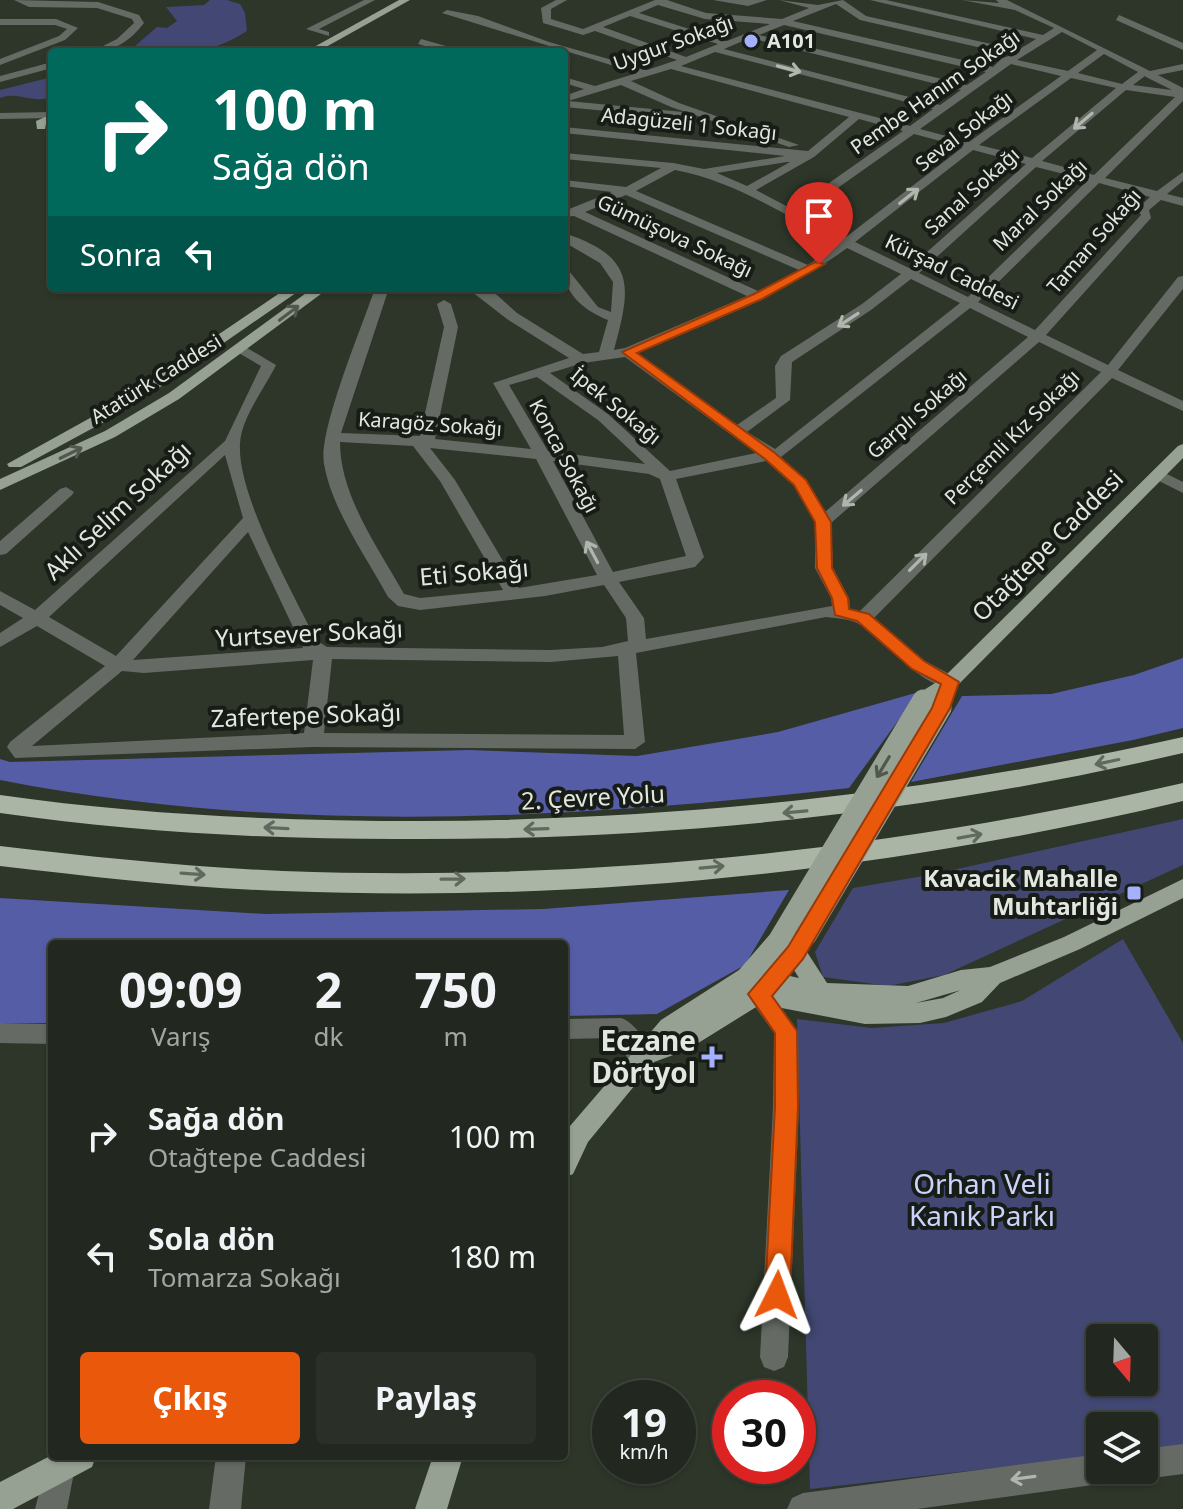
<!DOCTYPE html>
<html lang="tr">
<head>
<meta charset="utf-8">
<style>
  :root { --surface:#22281f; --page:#2a3028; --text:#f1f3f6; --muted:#a2a6a4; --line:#3f443d; --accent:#ea580c }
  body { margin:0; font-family:"Noto Sans",sans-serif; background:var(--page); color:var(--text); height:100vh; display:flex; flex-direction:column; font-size:30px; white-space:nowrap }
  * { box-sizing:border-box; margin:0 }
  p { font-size:26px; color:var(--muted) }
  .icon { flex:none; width:44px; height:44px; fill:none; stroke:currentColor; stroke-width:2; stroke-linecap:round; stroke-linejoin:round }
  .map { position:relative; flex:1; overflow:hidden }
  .side { position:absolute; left:48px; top:940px; width:520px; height:520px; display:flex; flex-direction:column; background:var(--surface); border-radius:8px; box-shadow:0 2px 6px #0004,0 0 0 2px var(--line) }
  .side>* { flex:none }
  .guide { position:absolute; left:48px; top:48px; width:520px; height:244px; border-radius:8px; box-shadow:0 2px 6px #0004,0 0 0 2px var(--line); background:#00695c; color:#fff; overflow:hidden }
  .needle { width:52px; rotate:161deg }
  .buttons { position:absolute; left:1086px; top:1324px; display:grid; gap:16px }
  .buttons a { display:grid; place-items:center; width:72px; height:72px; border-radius:8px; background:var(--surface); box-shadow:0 2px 6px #0004,0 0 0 2px var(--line); font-size:40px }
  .speed { position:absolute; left:592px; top:1380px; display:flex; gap:16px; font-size:40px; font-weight:700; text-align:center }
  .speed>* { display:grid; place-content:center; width:104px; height:104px; border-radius:50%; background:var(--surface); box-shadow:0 2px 6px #0004,0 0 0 2px var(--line); line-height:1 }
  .speed small { font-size:20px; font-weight:400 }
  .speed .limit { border:12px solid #d22; background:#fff; color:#111 }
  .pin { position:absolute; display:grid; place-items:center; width:68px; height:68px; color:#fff; margin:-82px -34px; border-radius:50% 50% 50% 0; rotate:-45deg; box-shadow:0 0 8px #0007 }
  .pin .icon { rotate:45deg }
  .me { position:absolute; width:88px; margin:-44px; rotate:3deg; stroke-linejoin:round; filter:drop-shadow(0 0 6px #0008) }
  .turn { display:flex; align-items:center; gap:28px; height:168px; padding:0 32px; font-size:36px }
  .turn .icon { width:104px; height:104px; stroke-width:2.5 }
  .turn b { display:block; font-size:56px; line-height:68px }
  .then { display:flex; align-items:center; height:76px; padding:0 32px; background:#0003; gap:16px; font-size:30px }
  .eta { display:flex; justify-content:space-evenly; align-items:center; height:136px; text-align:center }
  .eta b { font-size:48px; font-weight:700; line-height:56px }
  .primary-button { display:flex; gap:16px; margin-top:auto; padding:16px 32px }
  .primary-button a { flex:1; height:92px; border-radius:8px; background:var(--accent); color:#fff; font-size:32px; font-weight:700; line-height:92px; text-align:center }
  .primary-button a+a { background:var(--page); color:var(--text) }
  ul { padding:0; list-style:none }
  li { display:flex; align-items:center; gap:24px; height:120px; padding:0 32px }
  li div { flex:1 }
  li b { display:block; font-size:30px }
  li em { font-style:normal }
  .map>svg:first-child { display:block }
  .green { fill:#424873; fill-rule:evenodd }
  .forest { fill:#555da6 }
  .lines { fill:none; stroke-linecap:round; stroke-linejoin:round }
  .minor { fill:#656a64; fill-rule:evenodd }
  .major { fill:#96a093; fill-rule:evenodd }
  .highway { fill:#aab5a6; fill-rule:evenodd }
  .major-bridge { stroke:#96a093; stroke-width:21 }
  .oneway { stroke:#b0b6ae }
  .oneway2 { stroke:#51574e }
  .oneway3 { stroke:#61685e }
  .route { fill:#ea580c; stroke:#983908; stroke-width:2 }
  .poi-dot { fill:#a5b1fc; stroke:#181c16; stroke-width:3 }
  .labels { text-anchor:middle; stroke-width:8; stroke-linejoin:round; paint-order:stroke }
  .far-poi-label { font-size:20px; font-weight:bold; fill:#e2e8e0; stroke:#181c16; text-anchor:start }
  .far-street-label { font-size:20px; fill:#e2e8e0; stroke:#181c16 }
  .street-label { font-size:24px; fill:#e2e8e0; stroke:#181c16 }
  .poi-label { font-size:24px; font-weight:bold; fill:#e2e8e0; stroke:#181c16; text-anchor:end }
  .near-poi-label { font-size:28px; font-weight:bold; fill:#e2e8e0; stroke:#181c16; text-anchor:end }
  .near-park-label { font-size:28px; fill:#cbd3fd; stroke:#181c16 }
</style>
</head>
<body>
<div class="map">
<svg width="1183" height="1509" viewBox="0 0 1183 1509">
  <rect width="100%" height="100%" fill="#2d3629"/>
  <path class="green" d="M210,0H227L240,4L245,13L247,31C203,59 178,52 128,52L157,27L167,28L177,21L166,7L204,5Z
    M52,77V97C32,104 18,91 0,98V90Z
    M1183,819V865L944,975L888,986L823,977L815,952L853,888L935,874Z
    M1123,939L1183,1043V1447L1144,1451V1426H1100V1456L810,1489L797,1019L872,1028L944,1023L1022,1001ZM1100,1338H1144V1382H1100Z"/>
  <path class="forest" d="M1183,658V728L1133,740L911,782L962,696L1051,694L1134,675Z
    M919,692L849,788C567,820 280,835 0,780V759L10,762L469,750L637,756L778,732Z
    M789,890L745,965L657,1014L564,1016V944H52V1023H0V898L266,914L543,909Z"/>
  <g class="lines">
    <path class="minor" d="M14,0L98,2L139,15L144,23C130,41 114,52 91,52L117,39L134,23L132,19L97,8L29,7Z
      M364,0H375L319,29L329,32V36L306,29Z
      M556,0H567L551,9V19L583,29L655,0H667L706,13L782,19L809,8L779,0L818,5L843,0L866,16L1018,50L1036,39L870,0H886L1043,35L1054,28L1015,10L962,0L999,3L996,0H1007L1150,71L1183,64V70L1158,75L1183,88V101L1105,178L1157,191L1183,172V181L1167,194L1183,198V206L1161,200L1149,210L1151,218L1046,335L1108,365L1178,277L1183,276V289L1118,370L1183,401V411L1112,378L874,618L925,661L957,678L959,682L957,686C924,695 883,635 857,623C849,619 835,618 826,617L636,653L645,742L635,749L313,747L15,758L7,747L10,742L105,666L37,626L0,647V633L23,618L0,605V591L35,610L225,441L261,366L237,352V346L242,345L276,365C265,388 241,418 240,444C237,495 293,593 316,640L327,647L551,650L602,647L628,641L626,618L604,585L545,596L420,610L398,606L388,597C366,556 332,510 324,464C318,430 363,325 375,288H389L341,433L420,436L444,327L437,304L444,300L451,304L458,327L435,439L531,449L493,383L569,358L507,319L467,288H484L497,295L517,313L583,354L599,352L608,320C587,312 564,295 564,270L569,271L598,307L611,312L613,282L600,263L564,242V233C637,257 631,287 614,350L625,348L747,296L574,216L564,217V211L612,192L564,186V180L626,187L661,168L564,159V153L673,163L704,169L785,156L564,133V127L808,151L849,117L671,69L631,81L679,103L799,145L789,147L671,107L621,85L568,101L683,112L688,115L683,118L564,107V96L584,89L564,83V77L595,86L637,73L442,13L447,10L478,16L549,42L647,70L677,60L595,31L583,35L543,23L541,8ZM836,4L860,20L1012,55L1002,58L993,67L793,21ZM658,5L705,19L770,24L727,41L639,13ZM630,16L718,44L686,57L603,27ZM784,25L986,72L967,85L759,35ZM1062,32L1097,50L1068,71L1017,60ZM750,38L961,90L940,105L724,49ZM715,52L933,109L910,126L681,66ZM1104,54L1138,72L1122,84L1078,73ZM1011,64L1061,76L969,142L920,129ZM1145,76L1146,77L1172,90L1133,85ZM1071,78L1116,88L1032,158L979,145ZM1126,90L1175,97L1094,175L1042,161ZM859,119L903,131L792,209L756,190L814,157ZM914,134L963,147L846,237L801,214ZM973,150L1026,164L909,268L855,242ZM790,162L747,186L717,173L787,162ZM1036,167L1088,180L968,297L919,273ZM675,170C734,181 785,215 838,243L808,265L636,191ZM1099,183L1150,197L1137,209L1141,215L1035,330L978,302ZM626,195L799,270L758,291L585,212ZM847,248L901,274L862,304L781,356L775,366L776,398L737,425L638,353C710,322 784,295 847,248ZM911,279L960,303L775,449L747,432L790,400L792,362L871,310ZM970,308L1028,337L825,512L806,480L781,457ZM1039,342L1101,372L859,612L850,610L849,598L833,568L831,523ZM625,357L756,453L670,471L608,414L550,373L583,363ZM537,377L598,420L645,464L548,451L509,385ZM340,442L413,446L440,481L503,590L420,598L404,594C378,547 340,496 340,442ZM430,448L536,459L597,575L519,588L455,480ZM225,455L243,518L116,656L49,617ZM553,461L649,474L660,479L686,556L613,572ZM766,461L794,486L815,522V568L831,598L832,606L646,639L644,618L619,582L695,567L704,557L676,479ZM248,532L303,648L133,660ZM618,656L624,735L324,733L332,659L551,662ZM313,660L304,733L32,746L122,671L144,673Z
      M713,0H767L748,6Z
      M1119,15L1183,43V50L1116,20Z
      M0,19H56L78,28L65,40L0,65V59L59,36L67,29L55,25H0Z
      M421,39L460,50L462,52H446L418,44Z
      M52,62V68L0,82V76Z
      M52,112V118L0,119V113Z
      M1159,470L1183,482V493L1153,478L1151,475Z
      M66,487L74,492L72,495L6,554L0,555V541L60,489Z
      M758,984L766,987L798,1031L799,1107L788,1357L784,1367L774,1371L764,1367L760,1357L773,1107L774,1033L746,994L750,987Z
      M621,1018C636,1023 647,1043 653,1057L650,1064C631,1071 624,1052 615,1038L564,1039V1019Z
      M0,1023L52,1024V1044L0,1043Z
      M1183,1444V1474L1144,1479L1133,1475L1131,1470H1144V1449Z
      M50,1451L52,1456H74L76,1462L67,1509H35Z
      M1100,1454V1470H1115L1111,1480L1100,1484L917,1509H787L792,1498L803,1493Z
      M216,1456H246L241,1509H209Z"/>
    <path class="major" d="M399,0H410L317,52H305Z
      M52,114V121L46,124L45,129H37L36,121Z
      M287,288H303L130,408L21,467H9L7,464L119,402Z
      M313,288H329L179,399L115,437L0,490V479L105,431L169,393Z
      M1183,444V458L957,686L930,705H916L913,700L916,695L943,678L1178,446Z
      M1183,879V898L1080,949L1000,983L982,1002L946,1017L920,1023L865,1024L761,1004L687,1050L654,1062L588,1142L573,1174L564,1178V1138L570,1126L661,1020L739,970L772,932L780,929L788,932L790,940C797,930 801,925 814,930L817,936L807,952L827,983L908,986L961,970L990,967L1064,937ZM794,970L799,978L790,976ZM963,989L943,998L916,1003L961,990Z
      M52,1455L96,1456L92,1467L13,1509H0V1482Z
      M433,1456H463L447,1509H415Z"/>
    <path class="highway" d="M1183,737V753C930,812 681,839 422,839C281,840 140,833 0,813V795C140,815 281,821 422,821C679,820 932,793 1183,737Z
      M1183,783V801C889,871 585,903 283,891C188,888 94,877 0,866V846C94,857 188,867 283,871C585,882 889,851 1183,783Z"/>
    <path class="major-bridge" d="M806,936L941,708
      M780,938L923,700"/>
  </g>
  <defs><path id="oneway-shaft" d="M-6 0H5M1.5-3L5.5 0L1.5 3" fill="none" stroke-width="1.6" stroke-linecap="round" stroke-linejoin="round" transform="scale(2)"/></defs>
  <g class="oneway">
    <use href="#oneway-shaft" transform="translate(789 69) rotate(15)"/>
    <use href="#oneway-shaft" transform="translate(1083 121) rotate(140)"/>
    <use href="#oneway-shaft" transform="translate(909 196) rotate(-38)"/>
    <use href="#oneway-shaft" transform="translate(848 320) rotate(147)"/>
    <use href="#oneway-shaft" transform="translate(852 498) rotate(140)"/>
    <use href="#oneway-shaft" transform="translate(592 552) rotate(-118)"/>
    <use href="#oneway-shaft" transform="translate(918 562) rotate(-45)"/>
    <use href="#oneway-shaft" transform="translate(1023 1478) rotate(172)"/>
  </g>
  <g class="oneway2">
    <use href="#oneway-shaft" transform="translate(289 313) rotate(-37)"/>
    <use href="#oneway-shaft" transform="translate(71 453) rotate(-26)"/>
    <use href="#oneway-shaft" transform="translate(883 767) rotate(121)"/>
  </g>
  <g class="oneway3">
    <use href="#oneway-shaft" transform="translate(1107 762) rotate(168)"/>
    <use href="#oneway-shaft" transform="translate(795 812) rotate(175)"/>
    <use href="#oneway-shaft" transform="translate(276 828) rotate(-177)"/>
    <use href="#oneway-shaft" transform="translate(536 829) rotate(178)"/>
    <use href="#oneway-shaft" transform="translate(970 836) rotate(-10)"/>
    <use href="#oneway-shaft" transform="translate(712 867) rotate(-5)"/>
    <use href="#oneway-shaft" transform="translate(193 874) rotate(4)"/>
    <use href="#oneway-shaft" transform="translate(453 879) rotate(-1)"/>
  </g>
  <path class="route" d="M815,262L825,264L762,299L637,353L775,453L806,480L831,522L832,568L848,598L849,609L869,614L924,661L959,682L950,708L803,959L772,996L797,1031L798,1107L790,1295L786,1303L777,1307L768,1303L765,1295L775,1107V1033L748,994L788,947L932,708L941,684L912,669L857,621L835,615L832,598L817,568L815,522L794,485L765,459L622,352L754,294Z"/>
  <g class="poi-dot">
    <circle cx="751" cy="41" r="8"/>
    <rect x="1126" y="885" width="16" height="16" rx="4"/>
    <path d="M708 1045h8v8h8v8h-8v8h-8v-8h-8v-8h8z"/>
  </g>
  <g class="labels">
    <g class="far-poi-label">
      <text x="767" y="48">A101</text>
    </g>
    <g class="far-street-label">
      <text transform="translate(673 43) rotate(-20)" y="7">Uygur Sokağı</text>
      <text transform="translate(935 92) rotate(-35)" y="7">Pembe Hanım Sokağı</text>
      <text transform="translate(689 124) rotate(6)" y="7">Adagüzeli 1 Sokaḡı</text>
      <text transform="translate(964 131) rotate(-38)" y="7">Seval Sokağı</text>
      <text transform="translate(972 191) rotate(-42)" y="7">Sanal Sokağı</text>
      <text transform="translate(1040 205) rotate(-44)" y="7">Maral Sokağı</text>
      <text transform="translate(675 236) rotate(25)" y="7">Gümüşova Sokağı</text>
      <text transform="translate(1094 241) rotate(-49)" y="7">Taman Sokağı</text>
      <text transform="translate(952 272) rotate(26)" y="7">Kürşad Caddesi</text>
      <text transform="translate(156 379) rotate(-32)" y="7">Atatürk Caddesi</text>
      <text transform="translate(616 406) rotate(39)" y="7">İpek Sokağı</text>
      <text transform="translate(917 414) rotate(-41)" y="7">Garplı Sokağı</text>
      <text transform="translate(430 424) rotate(4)" y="7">Karagöz Sokağı</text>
      <text transform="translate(1012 437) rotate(-45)" y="7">Perçemli Kız Sokağı</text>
      <text transform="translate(564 456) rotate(62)" y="7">Konca Sokağı</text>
    </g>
    <g class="street-label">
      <text transform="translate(118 511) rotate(-43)" y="8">Aklı Selim Sokağı</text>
      <text transform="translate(1048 546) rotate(-45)" y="8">Otağtepe Caddesi</text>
      <text transform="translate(474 573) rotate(-5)" y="8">Eti Sokağı</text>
      <text transform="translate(309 634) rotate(-3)" y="8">Yurtsever Sokağı</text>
      <text transform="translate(306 716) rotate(-2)" y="8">Zafertepe Sokağı</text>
      <text transform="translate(593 798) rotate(-3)" y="8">2. Çevre Yolu</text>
    </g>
    <g class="poi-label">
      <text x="1118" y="887">Kavacik Mahalle<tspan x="1118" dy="28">Muhtarliği</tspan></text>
    </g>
    <g class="near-poi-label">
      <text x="696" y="1051">Eczane<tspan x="696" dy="32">Dörtyol</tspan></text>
    </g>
    <g class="near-park-label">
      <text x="982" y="1194">Orhan Veli<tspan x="982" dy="32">Kanık Parkı</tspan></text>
    </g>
  </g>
</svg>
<div class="buttons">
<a><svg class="needle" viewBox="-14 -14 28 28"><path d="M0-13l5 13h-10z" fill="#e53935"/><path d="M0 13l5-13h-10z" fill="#a2a6a4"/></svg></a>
<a><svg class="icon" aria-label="layers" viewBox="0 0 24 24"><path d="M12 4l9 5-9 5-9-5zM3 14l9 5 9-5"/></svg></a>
</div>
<div class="speed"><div>19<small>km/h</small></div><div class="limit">30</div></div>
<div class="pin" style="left:819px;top:264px;background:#d93025"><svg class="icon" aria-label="arrive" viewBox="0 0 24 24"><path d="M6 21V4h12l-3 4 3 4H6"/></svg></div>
<svg class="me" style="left:777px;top:1295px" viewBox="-20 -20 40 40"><path d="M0-17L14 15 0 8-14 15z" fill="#ea580c" stroke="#fff" stroke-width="4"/></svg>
<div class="guide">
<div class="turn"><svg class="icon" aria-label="right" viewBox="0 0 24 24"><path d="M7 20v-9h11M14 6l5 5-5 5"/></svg><div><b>100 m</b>Sağa dön</div></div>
<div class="then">Sonra<svg class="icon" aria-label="left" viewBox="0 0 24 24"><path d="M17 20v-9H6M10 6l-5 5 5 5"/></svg></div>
</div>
<section class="side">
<div class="eta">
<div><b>09:09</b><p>Varış</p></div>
<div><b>2</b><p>dk</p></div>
<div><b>750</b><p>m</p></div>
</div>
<ul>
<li><svg class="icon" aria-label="right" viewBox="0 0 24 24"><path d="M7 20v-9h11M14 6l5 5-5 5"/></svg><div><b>Sağa dön</b><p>Otağtepe Caddesi</p></div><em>100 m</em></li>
<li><svg class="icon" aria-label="left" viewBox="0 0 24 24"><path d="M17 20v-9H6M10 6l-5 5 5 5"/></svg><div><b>Sola dön</b><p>Tomarza Sokağı</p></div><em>180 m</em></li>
</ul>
<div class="primary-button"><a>Çıkış</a><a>Paylaş</a></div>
</section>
</div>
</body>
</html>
